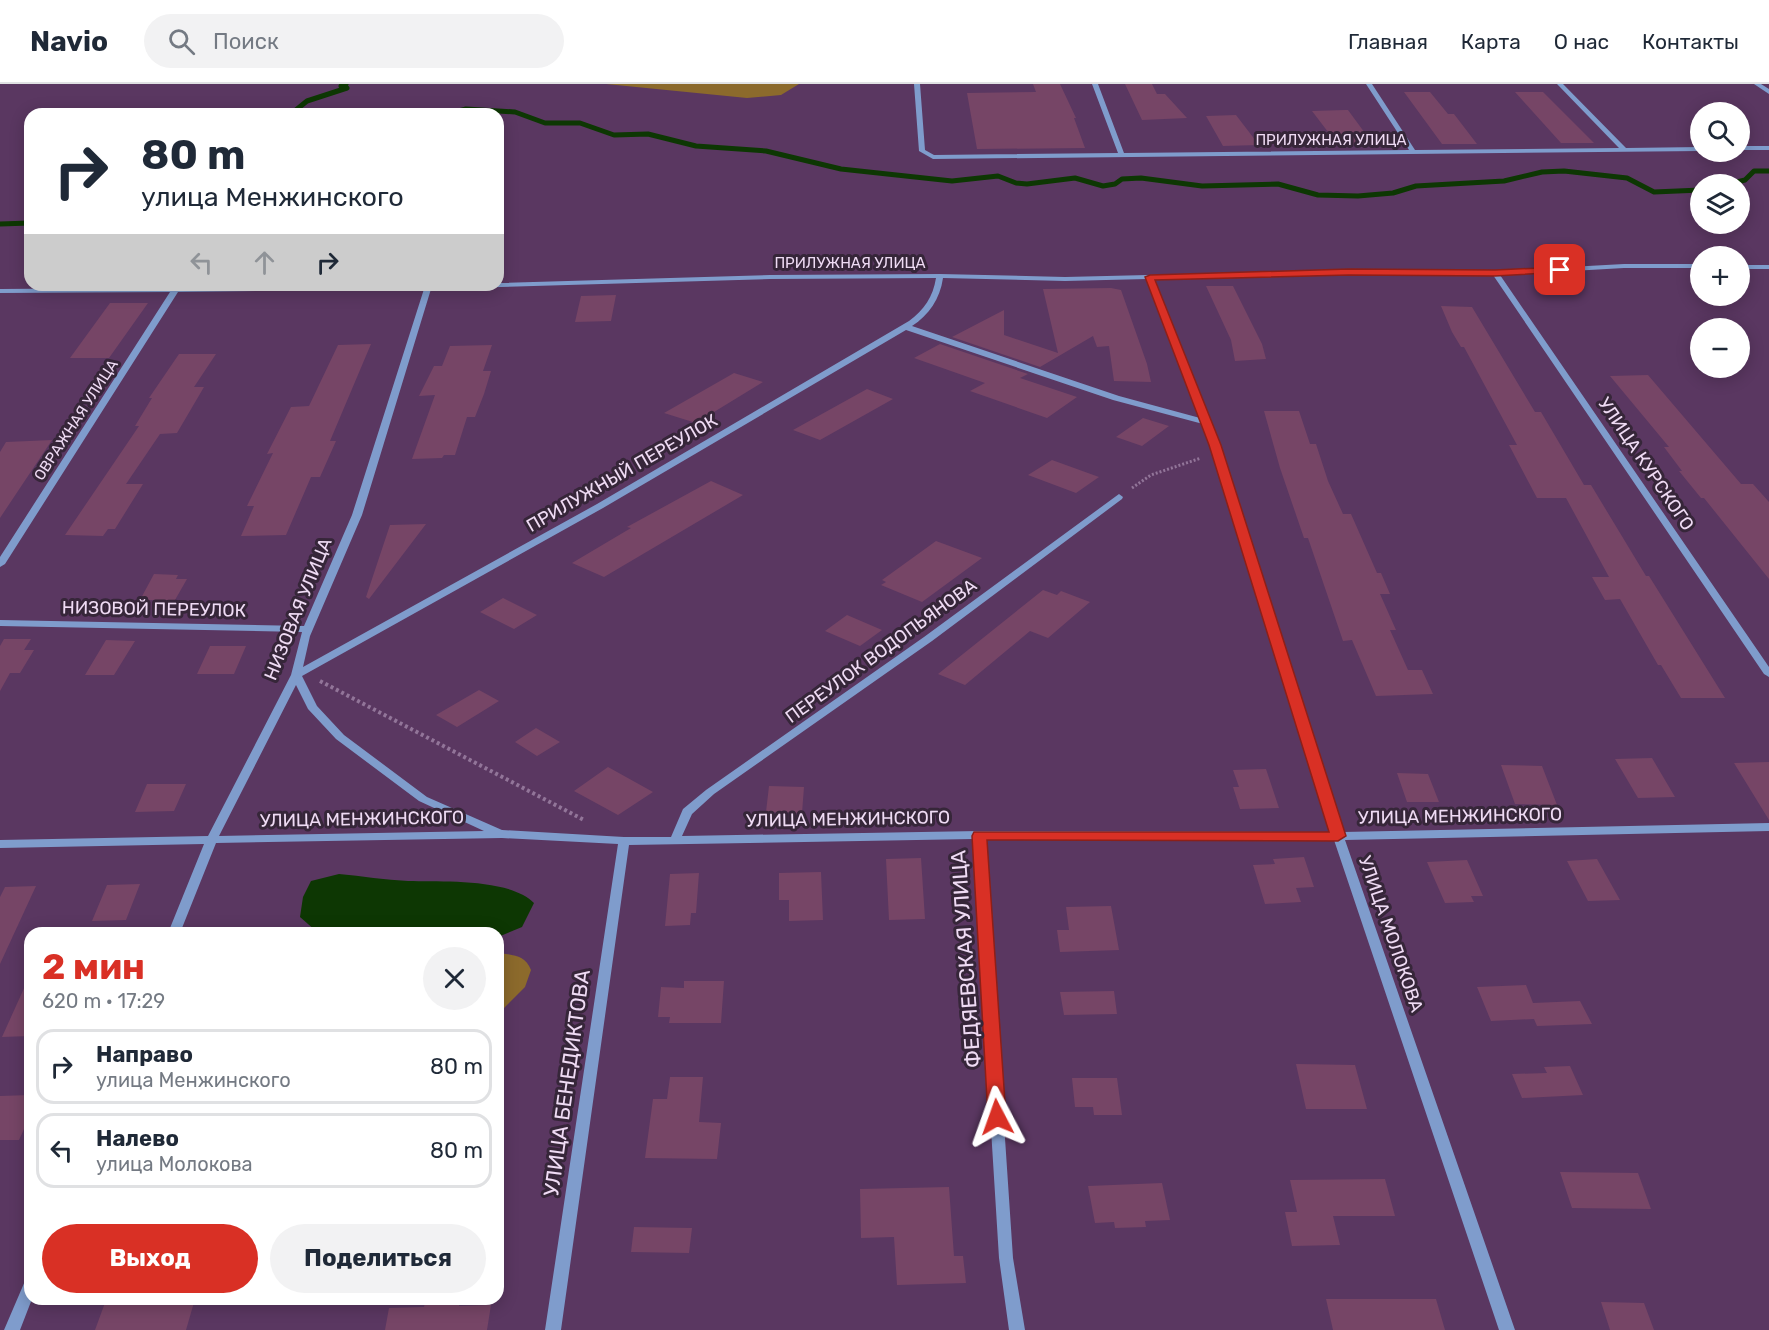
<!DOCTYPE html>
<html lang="ru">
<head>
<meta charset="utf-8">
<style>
  :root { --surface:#fff; --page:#f2f2f3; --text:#1f2937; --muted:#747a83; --line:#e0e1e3; --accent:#d93025 }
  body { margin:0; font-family:Rubik,sans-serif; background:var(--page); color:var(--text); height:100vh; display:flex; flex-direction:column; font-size:22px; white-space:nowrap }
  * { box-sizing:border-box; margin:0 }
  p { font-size:20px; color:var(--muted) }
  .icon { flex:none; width:33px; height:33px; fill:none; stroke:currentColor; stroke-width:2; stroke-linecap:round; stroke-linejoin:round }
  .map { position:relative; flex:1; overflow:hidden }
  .panel { position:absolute; left:24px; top:843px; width:480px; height:378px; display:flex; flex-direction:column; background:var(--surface); border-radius:18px; box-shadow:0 3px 15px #0003 }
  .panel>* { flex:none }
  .banner { position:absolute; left:24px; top:24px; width:480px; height:183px; border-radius:18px; box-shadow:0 3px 15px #0003; background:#fff; color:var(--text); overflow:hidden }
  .buttons { position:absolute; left:1690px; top:18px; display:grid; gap:12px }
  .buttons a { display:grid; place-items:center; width:60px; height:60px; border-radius:50%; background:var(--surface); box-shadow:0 3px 15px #0003; font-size:30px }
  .pin { position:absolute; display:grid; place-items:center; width:51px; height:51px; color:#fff; margin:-26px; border-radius:12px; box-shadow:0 3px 9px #0006 }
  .me { position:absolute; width:66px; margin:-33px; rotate:356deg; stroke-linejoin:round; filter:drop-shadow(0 0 4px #0008) }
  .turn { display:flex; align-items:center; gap:21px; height:126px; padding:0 18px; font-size:27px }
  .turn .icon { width:78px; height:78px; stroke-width:2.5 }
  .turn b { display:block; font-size:42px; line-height:51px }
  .lanes { display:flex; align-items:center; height:57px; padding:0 18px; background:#0003; justify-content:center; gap:30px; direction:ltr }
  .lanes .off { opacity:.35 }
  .round { display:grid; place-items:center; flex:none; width:63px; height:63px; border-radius:32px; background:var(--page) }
  .summary { display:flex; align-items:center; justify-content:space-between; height:102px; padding:0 18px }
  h1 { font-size:36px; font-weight:700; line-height:45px; color:var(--accent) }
  .cta { display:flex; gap:12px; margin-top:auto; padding:12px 18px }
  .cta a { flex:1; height:69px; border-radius:36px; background:var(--accent); color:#fff; font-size:24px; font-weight:700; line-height:69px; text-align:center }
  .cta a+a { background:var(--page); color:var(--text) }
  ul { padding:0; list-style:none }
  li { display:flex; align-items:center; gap:18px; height:75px; margin:0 12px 9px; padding:0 6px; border:3px solid var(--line); border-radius:18px }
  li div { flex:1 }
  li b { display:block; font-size:22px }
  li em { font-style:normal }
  header { display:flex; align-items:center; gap:36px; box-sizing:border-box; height:84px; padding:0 30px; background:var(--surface); border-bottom:2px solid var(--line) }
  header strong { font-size:28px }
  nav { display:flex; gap:33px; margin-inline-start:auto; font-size:21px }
  .search { width:420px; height:54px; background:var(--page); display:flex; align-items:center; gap:15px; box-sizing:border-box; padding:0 21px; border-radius:33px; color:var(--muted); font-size:22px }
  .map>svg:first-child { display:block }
  .green { fill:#8c6a2c }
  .water { fill:#0d3703 }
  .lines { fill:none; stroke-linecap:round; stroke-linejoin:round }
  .stream { stroke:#0d3703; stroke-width:5 }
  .building { fill:#764566 }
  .path-far1 { stroke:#927599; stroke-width:3; stroke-dasharray:2 2; stroke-linecap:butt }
  .path { stroke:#927599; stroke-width:4; stroke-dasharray:3 3; stroke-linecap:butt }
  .minor { fill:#7f9ccc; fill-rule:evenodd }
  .route { fill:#d93025; stroke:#8d1f18; stroke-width:1.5 }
  .labels { text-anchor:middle; stroke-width:6; stroke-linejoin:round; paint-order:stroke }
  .far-street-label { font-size:15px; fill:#efdbf4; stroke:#362639 }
  .street-label { font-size:18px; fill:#efdbf4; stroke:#362639 }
  .near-street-label { font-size:21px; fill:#efdbf4; stroke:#362639 }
</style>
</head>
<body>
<header>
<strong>Navio</strong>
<div class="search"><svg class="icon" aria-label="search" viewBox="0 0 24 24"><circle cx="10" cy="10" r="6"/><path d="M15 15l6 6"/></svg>Поиск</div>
<nav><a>Главная</a><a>Карта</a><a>О нас</a><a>Контакты</a></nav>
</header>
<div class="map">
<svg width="1769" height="1246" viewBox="0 0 1769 1246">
  <rect width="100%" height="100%" fill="#5a3761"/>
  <path class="green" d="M606,0H799L781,11L747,14Z
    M498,869C513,871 525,871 531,886L525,903L498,930Z"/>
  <path class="water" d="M339,790C362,792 385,796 408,797C442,798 509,794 534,819L522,843L498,853V849H334L316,847L300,833L303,813L311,797Z"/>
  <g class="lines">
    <path class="stream" d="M291,30L307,17L347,4L341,2L346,0
      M448,30L466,25L515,28L545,39H580L614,51L648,50L696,62L766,67L841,85L952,97L998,92L1016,99L1027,100L1075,94L1103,102L1115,100L1122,95L1141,94L1202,102L1278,100L1318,111L1358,112L1393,109L1416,102L1504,97L1542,88L1564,87L1627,94L1654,108L1701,106
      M1729,100L1745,96L1754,87H1769
      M0,140L30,139"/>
  </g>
  <path class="building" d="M1033,0H1060L1076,34H1074L1085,64L977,65L967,9L1036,8Z
    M1125,0H1152L1157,10H1165L1187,34L1142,36Z
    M1404,8H1430L1448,30H1454L1477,60H1442Z
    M1515,8H1543L1594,59H1561Z
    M1345,26H1348L1373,60L1338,61L1312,27Z
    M1236,31L1259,61L1223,62L1206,32Z
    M1206,202H1233L1262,260L1266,275L1235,277L1231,256Z
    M1111,204L1121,206L1147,280L1151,298L1114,297L1109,262L1097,263L1093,252L1040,283L952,253L1004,226V251L1058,269L1043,205Z
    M616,211L611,237L575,238L581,212Z
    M110,219H148L109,274H70Z
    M1441,222L1472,223L1535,328H1541L1584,401H1591L1646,492H1649L1725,614H1681L1661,581H1658L1620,515L1605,516L1592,493H1609L1566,414H1537L1509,361H1517L1464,263H1461L1452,248Z
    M371,260L330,357H336L320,393H311L286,451L241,452L254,422H247L273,369L267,370L291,323L309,322L338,261Z
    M940,260L1028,290L1020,294L1077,313L1047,334L970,307L985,299L914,274Z
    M492,261L483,287H491L484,310L475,333H467L455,371H444L442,374L412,375L435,311L419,312L434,282H442L450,262Z
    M179,270H216L194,303H204L177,349L160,350L126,400H143L115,445H108L103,452L65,451L139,342H135L152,314H149Z
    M734,289L763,298L696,339L664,329Z
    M1648,291L1741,400H1753L1769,418V495L1704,414H1701L1679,387H1682L1664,363H1669L1610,292Z
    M867,305L893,315L820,356L793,346Z
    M1264,327H1299L1310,360H1316L1328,397L1343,430H1351L1377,489H1381L1390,510H1380L1396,546H1390L1408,586H1422L1433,610L1376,612L1352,556L1343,557L1308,454H1304L1280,384Z
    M1143,334L1169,342L1142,362L1116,353Z
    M52,356L0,434V368L6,358Z
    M1052,376L1099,393L1076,409L1028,391Z
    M711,397L743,411L604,493L572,479L631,444L627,443Z
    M426,440L369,515L366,513L390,441Z
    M936,457L982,474L922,518L881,501L886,498L882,496Z
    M154,490L178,491L176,495H187L175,516H140Z
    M1043,506L1057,511L1061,507L1090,518L1048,554L1030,547L965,601L938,590Z
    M503,514L537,531L514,545L480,528Z
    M847,531L882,546L860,562L825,547Z
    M4,555H31L24,566H34L20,589H10L0,607V562Z
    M106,556L135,557L114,591H85Z
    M210,562H246L234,590H197Z
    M479,606L499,617L457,643L436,631Z
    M536,644L560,658L537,672L515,658Z
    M1652,674L1675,713L1638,714L1615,675Z
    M1769,678V736L1734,679Z
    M1501,681L1542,682L1557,721L1515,720Z
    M608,683L653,708L618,731L574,707Z
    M1266,685L1279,724L1240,725L1233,703H1239L1233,686Z
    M1397,689L1428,690L1439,718H1407Z
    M147,700H186L174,727L135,728Z
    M769,702L804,703L802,729L766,728Z
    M1304,773L1314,803L1296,804L1301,818L1265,820L1253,781L1275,780L1273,775Z
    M921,774L925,835L889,836L886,775Z
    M1597,775L1620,816L1588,817L1567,777Z
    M1467,776L1483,812H1471L1474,818L1445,819L1427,778Z
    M821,788L823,836L789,837V816H779V789Z
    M699,789L696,829H691L690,841L665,842L670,790Z
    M140,800L126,836L92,837L107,801Z
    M36,802L0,880V813L5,803Z
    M1111,822L1119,866L1060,868L1057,846H1069L1066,823Z
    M30,891V952L2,953Z
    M684,897H724L721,939H669L670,933H658L661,903L684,904Z
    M1526,901L1533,919L1580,917L1592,940L1537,942L1534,935L1491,937L1477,903Z
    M1114,907L1117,930L1064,931L1060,908Z
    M1296,980L1355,981L1367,1025H1306Z
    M1570,982L1583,1011L1522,1014L1512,990L1547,989L1544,983Z
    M670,993H703L699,1038L721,1039L717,1075L645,1074L653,1015H667Z
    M1072,994H1117L1122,1031H1094L1093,1023H1075Z
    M30,1011V1032L19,1056H0V1012Z
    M1560,1088L1638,1089L1651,1125L1572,1124Z
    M1385,1095L1395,1132H1333L1340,1161L1292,1162L1285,1128H1297L1290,1096Z
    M1162,1099L1170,1136L1145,1137L1146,1143L1115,1144L1114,1138L1095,1139L1088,1102Z
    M949,1103L954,1172H963L966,1199L897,1201L894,1153L861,1154L860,1105Z
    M634,1143L692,1144L689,1169L631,1168Z
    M195,1215L186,1246H95L106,1216Z
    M426,1215H460L459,1222L491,1221L487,1246H385L389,1224L424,1223Z
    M1326,1215H1436L1445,1246H1333Z
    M1601,1218L1644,1219L1654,1246H1610Z"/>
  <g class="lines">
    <path class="path-far1" d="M1132,404L1151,391L1201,374"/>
    <path class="path" d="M320,597L584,736"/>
    <path class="minor" d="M914,0H920L925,66L934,71L1118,69L1092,0H1098L1124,69L1409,66L1366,0H1372L1415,66L1619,64L1557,0H1563L1626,64L1701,63V67L933,75L919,67Z
      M1754,0H1761L1769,5V10Z
      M1740,62H1769V66H1740Z
      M1624,180H1701V184H1624L1500,191L1769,583V593L1764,590L1493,191L1349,190L1154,195L1219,361L1343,748L1769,739V747L1345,756L1515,1246H1499L1334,756L985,755L1013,1174L1025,1246H1009L999,1174L973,755L629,761L561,1246H545L618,760L502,754L216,759L180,849H168L204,760L0,764V756L208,752L291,591L302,548L0,542V536L304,542L352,431L424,205L178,208L5,480L0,483V473L170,208L0,209V205L498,201V199L770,191L940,190L1065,193L1349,186L1495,187ZM936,194C933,213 924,226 909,237L597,420L303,583L310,552L362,431L431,205L770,195ZM943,194L1065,197L1147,195L1200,334L1119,312L912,242C929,231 940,215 943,194ZM906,246L1113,316L1203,340L1211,361L1331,748L979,747L682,752L692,730L714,710L932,557L1122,415L1123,413L1119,410L924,553L706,706L683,725L671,753H624L502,746L427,713L344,651L317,622L302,592L603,424ZM296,601L308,625L336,655L419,717L484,747L219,752Z
      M1740,181H1769V185H1740Z
      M30,1195V1215H32L20,1246H4L25,1197Z"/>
  </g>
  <path class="route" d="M1560,183L1563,184V188L1495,192L1349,191L1155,196L1221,361L1346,752L1338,757L987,756L1006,1033L1003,1038L997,1040L991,1038L988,1033L972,752L974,748H1329L1209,361L1145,193L1150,191L1349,185L1495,186Z"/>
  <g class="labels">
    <g class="far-street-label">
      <text x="1331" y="61">ПРИЛУЖНАЯ УЛИЦА</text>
      <text x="850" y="184">ПРИЛУЖНАЯ УЛИЦА</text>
      <text transform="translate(76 336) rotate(-57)" y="5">ОВРАЖНАЯ УЛИЦА</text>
    </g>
    <g class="street-label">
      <text transform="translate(1646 380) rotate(56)" y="6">УЛИЦА КУРСКОГО</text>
      <text transform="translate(622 389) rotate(-30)" y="6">ПРИЛУЖНЫЙ ПЕРЕУЛОК</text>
      <text transform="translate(154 525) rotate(1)" y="6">НИЗОВОЙ ПЕРЕУЛОК</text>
      <text transform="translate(298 525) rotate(-68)" y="6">НИЗОВАЯ УЛИЦА</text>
      <text transform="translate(881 567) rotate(-36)" y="6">ПЕРЕУЛОК ВОДОПЬЯНОВА</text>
      <text transform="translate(1460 732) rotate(-1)" y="6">УЛИЦА МЕНЖИНСКОГО</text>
      <text transform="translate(362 735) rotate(-1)" y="6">УЛИЦА МЕНЖИНСКОГО</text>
      <text transform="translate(848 735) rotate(-1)" y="6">УЛИЦА МЕНЖИНСКОГО</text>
      <text transform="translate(1391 850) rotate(71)" y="6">УЛИЦА МОЛОКОВА</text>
    </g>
    <g class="near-street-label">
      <text transform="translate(966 875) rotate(-94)" y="7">ФЕДЯЕВСКАЯ УЛИЦА</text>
      <text transform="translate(567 999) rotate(-82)" y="7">УЛИЦА БЕНЕДИКТОВА</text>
    </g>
  </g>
</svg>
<div class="buttons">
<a><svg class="icon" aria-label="search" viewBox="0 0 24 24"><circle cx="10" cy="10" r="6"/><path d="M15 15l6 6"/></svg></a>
<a><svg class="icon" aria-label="layers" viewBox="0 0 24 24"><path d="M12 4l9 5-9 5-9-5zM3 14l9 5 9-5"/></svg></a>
<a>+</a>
<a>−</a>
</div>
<div class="pin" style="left:1560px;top:186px;background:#d93025"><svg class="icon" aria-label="arrive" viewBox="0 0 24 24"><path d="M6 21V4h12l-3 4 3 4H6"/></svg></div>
<svg class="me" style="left:997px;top:1033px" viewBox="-20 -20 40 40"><path d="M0-17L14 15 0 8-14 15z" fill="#d93025" stroke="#fff" stroke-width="4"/></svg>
<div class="banner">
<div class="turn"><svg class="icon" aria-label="right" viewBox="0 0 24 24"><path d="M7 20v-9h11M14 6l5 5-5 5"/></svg><div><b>80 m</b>улица Менжинского</div></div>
<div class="lanes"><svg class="icon off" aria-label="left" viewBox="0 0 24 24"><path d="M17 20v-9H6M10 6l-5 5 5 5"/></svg><svg class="icon off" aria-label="ahead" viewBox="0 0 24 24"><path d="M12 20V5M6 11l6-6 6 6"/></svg><svg class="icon" aria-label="right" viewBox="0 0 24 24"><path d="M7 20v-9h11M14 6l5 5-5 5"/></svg></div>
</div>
<section class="panel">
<div class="summary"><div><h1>2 мин</h1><p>620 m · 17:29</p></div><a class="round"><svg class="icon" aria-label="close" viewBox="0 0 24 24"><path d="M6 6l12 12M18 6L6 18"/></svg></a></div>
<ul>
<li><svg class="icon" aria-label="right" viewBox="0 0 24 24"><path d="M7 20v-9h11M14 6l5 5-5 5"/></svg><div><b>Направо</b><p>улица Менжинского</p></div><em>80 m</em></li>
<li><svg class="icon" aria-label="left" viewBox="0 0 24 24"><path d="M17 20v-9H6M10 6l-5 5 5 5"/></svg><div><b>Налево</b><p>улица Молокова</p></div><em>80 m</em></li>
</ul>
<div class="cta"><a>Выход</a><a>Поделиться</a></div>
</section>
</div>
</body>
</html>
